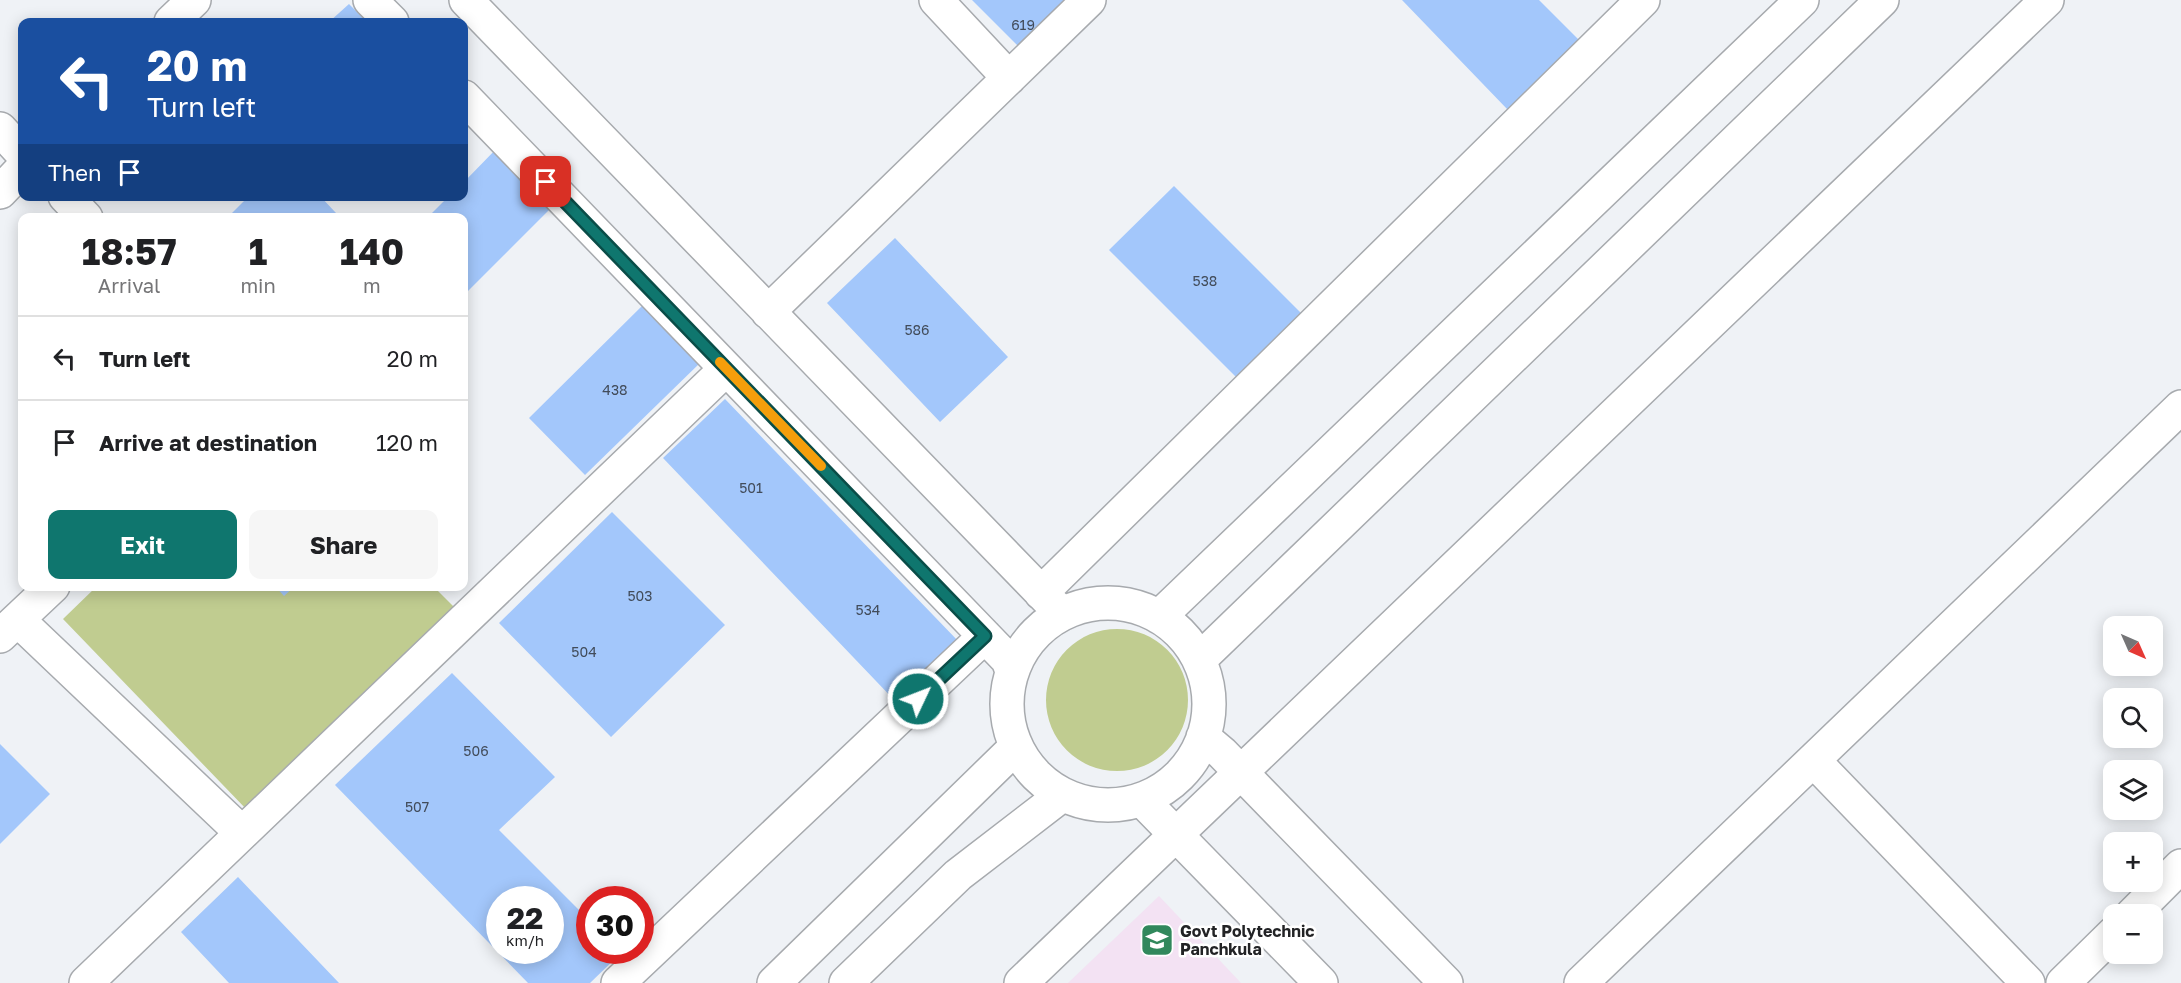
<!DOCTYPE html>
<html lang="en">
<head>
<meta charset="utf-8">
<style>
  :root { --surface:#fff; --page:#f6f6f6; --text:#202124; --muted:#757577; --line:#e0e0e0; --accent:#0f766e }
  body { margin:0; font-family:"Golos Text",sans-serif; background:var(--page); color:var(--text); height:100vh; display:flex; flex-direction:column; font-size:22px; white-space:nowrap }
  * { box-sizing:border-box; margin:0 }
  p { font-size:20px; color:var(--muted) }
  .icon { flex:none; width:33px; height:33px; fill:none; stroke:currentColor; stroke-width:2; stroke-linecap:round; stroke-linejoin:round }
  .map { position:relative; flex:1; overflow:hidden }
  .side { position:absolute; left:18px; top:213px; width:450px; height:378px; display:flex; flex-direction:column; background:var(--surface); border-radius:12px; box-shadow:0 3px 15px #0003 }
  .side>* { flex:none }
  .guide { position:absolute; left:18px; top:18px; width:450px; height:183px; border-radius:12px; box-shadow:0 3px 15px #0003; background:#1a4fa0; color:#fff; overflow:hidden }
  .needle { width:39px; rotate:135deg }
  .buttons { position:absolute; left:2103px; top:616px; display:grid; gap:12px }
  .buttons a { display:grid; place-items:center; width:60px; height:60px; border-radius:12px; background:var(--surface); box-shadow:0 3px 15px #0003; font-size:30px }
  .speed { position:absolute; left:486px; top:886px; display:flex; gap:12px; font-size:30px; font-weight:700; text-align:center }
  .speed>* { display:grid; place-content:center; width:78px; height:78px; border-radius:50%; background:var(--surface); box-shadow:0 3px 15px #0003; line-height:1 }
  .speed small { font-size:15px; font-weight:400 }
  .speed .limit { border:9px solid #d22; background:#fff; color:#111 }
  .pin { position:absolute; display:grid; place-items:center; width:51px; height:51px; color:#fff; margin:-26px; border-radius:12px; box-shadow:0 3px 9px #0006 }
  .me { position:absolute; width:66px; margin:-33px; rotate:47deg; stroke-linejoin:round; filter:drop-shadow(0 0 4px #0008) }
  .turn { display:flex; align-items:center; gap:21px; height:126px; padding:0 30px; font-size:27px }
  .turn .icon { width:78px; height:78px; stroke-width:2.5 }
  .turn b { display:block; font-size:42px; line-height:51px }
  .then { display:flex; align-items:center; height:57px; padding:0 30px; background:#0003; gap:12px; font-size:22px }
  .eta { display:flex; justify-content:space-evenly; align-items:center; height:102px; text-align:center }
  .eta b { font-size:36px; font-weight:700; line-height:42px }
  .button { display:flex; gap:12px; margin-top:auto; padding:12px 30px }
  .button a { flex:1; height:69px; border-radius:12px; background:var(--accent); color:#fff; font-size:24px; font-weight:700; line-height:69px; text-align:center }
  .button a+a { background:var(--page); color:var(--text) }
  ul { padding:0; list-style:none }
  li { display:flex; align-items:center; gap:18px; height:84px; padding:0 30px; border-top:2px solid var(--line) }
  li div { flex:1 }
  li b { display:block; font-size:22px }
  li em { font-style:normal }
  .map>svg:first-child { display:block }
  .education { fill:#f3e2f3 }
  .green { fill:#c0cc90 }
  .building { fill:#a3c7fb; fill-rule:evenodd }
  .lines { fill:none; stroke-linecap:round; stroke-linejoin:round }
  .minor-casing { stroke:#a7aaae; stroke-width:36 }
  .minor { stroke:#fff; stroke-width:33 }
  .route-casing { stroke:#0a4d48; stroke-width:15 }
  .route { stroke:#0f766e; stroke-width:10 }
  .slow { stroke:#f59e0b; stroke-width:10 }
  .labels { text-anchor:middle; stroke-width:5; stroke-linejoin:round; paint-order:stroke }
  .number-label { font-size:14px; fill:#424c5a }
  .poi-label { font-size:16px; font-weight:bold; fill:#222325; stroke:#fff; text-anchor:start }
</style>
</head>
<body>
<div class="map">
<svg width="2181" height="983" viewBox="0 0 2181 983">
  <rect width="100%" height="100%" fill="#eff2f6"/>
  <path class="education" d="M1159,896L1241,983H1068Z"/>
  <path class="green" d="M97,586L434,587L456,609L248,811L63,619Z
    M1046 700a71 71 0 1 1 142 0a71 71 0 1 1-142 0Z"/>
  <path class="building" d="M972,0H1074L1023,51Z
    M1402,0H1539L1580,41L1508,110Z
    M349,4L367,22H329Z
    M499,146L556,203L464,295V218H427L449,196H464V182Z
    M1174,186L1301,313L1236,377L1109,250Z
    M249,196H320L336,213L331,218H227Z
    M895,238L1008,357L940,422L827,303Z
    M644,304L701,362L585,475L529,418Z
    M725,399L960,643L897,703L663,458Z
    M612,512L725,625L611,737L499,623Z
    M275,586H295L284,596Z
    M452,673L555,777L499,830L590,921V951L621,953L590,983H528L335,785ZM500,900H550V951H500Z
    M0,744L50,794L0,844Z
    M238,877L339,983H229L181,932Z"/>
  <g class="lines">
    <g class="minor-casing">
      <path id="minor" d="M370,0L392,22
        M466,0L1062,614
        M936,0L1009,78
        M171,22L194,0
        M464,97L1008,660L1012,671
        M0,129L22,153
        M0,192L22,169
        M65,196L86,218
        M768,312L1089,0
        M1041,593L1643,0
        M1007 704a101 101 0 1 1 202 0a101 101 0 1 1-202 0Z
        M1159,617L1802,0
        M18,620L242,833
        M0,636L53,586
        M1199,660L1882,0
        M1203,737L1222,753L1446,983
        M1814,761L2028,983
        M1142,800L1321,983
        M2132,915L2181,866
        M86,983L726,369
        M618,983L985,636
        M774,983L1016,747
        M846,983L958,875L1062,795
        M1021,983L2047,0
        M1581,983L2181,407
        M2063,983L2114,933"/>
    </g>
    <use href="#minor" class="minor"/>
  </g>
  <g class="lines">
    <g class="route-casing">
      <path id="route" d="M546,182L985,636L918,699"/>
    </g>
    <use href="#route" class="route"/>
    <path class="slow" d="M720,362L821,466"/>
  </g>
  <defs>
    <g id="university-square" transform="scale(1.725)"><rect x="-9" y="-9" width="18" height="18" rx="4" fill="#31885c" stroke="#fff"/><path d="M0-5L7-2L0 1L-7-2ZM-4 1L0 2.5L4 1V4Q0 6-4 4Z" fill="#fff"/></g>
  </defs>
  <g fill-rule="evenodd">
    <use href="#university-square" x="1157" y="940"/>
  </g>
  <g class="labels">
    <g class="number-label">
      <text x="1023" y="30">619</text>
      <text x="1205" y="286">538</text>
      <text x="917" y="335">586</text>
      <text x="615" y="395">438</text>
      <text x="751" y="493">501</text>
      <text x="640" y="601">503</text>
      <text x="868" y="615">534</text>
      <text x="584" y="657">504</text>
      <text x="476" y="756">506</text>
      <text x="417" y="812">507</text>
    </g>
    <g class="poi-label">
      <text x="1180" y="937">Govt Polytechnic<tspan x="1180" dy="18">Panchkula</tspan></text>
    </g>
  </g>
</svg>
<div class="buttons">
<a><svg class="needle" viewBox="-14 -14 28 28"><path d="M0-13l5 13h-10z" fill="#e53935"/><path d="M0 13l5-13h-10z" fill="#757577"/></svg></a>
<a><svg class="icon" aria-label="search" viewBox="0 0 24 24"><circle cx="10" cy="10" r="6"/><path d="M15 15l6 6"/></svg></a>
<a><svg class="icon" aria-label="layers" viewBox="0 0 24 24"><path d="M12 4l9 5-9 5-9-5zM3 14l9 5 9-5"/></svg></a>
<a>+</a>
<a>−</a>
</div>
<div class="speed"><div>22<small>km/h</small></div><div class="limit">30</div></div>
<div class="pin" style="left:546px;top:182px;background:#d93025"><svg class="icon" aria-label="arrive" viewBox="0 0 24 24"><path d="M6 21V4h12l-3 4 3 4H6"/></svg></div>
<svg class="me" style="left:918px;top:699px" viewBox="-20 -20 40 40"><circle r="17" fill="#0f766e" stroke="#fff" stroke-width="3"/><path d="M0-11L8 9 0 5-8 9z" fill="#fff"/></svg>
<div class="guide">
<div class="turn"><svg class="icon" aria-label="left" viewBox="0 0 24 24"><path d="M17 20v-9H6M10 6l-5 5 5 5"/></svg><div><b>20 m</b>Turn left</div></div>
<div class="then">Then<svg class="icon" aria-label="arrive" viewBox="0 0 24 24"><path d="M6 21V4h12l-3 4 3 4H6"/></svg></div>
</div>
<section class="side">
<div class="eta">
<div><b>18:57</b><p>Arrival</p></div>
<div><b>1</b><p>min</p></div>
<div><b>140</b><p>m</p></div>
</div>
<ul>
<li><svg class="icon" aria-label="left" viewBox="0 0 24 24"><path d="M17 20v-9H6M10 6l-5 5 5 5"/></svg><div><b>Turn left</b></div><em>20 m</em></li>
<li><svg class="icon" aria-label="arrive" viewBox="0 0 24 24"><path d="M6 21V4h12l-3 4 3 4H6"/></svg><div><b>Arrive at destination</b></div><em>120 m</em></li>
</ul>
<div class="button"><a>Exit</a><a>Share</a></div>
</section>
</div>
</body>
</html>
